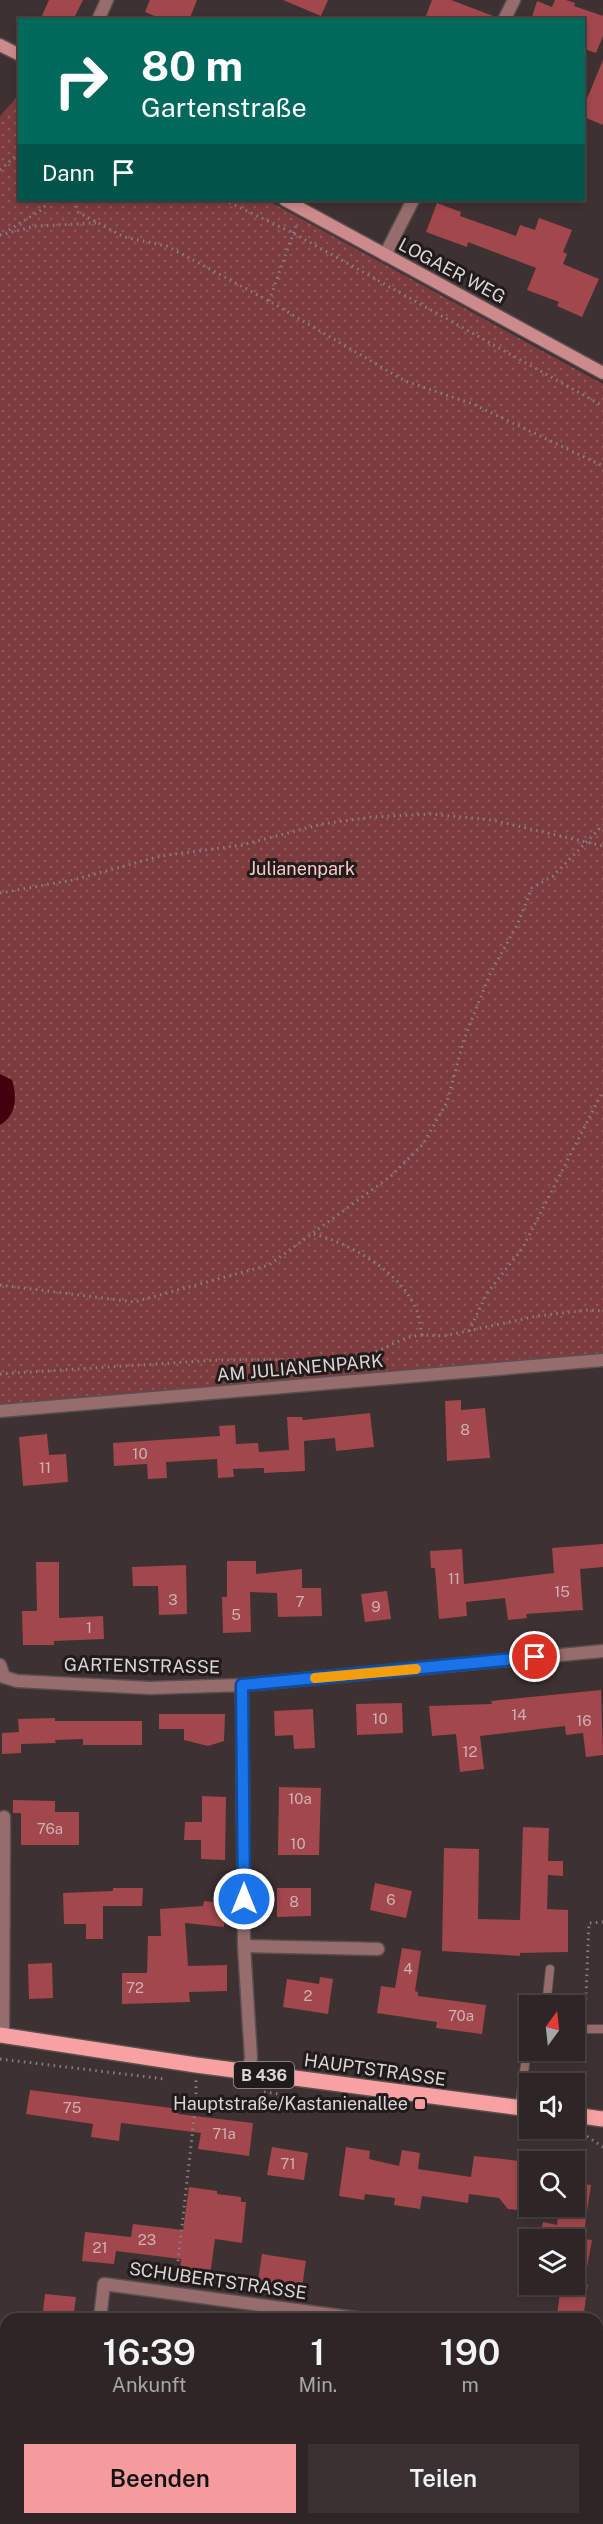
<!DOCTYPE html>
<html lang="de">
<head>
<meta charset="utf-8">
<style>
  :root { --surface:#2e2525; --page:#3a3132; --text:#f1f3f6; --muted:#a7a5a7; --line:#494242; --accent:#f59b9e }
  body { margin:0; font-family:"Public Sans",sans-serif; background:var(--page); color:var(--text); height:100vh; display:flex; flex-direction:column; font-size:22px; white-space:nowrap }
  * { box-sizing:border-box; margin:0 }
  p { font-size:20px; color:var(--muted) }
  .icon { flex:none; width:33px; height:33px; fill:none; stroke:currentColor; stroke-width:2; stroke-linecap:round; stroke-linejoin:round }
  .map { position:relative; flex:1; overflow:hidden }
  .sheet { position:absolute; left:0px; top:2313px; width:603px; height:212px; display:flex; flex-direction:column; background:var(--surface); border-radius:18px 18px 0 0; box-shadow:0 3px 9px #0003,0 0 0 2px var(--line) }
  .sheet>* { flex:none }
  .guide { position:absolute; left:18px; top:18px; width:567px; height:183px; border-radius:0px; box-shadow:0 3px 9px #0003,0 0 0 2px var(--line); background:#00695c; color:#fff; overflow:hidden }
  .needle { width:39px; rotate:15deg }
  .buttons { position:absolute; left:519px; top:1995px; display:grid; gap:12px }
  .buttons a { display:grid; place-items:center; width:66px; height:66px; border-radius:0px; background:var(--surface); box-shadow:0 3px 9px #0003,0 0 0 2px var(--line); font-size:30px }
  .pin { position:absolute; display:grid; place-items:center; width:51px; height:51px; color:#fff; margin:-26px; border:3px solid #fff; border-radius:50%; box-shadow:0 2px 6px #0007 }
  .me { position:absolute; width:66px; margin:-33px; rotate:0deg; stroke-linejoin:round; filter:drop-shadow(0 0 4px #0008) }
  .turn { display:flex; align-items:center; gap:21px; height:126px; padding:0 24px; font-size:27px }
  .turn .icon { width:78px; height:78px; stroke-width:2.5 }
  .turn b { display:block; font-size:42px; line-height:51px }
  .then { display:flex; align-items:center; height:57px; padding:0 24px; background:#0003; gap:12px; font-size:22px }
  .eta { display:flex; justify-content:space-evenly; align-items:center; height:102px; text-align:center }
  .eta b { font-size:36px; font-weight:600; line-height:42px }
  .primary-button { display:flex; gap:12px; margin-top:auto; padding:12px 24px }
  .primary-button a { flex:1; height:69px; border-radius:0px; background:var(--accent); color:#111; font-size:24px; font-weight:600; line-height:69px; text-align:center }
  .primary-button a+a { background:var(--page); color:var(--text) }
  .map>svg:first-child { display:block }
  .park { fill:url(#park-dots) }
  .water { fill:#43000d }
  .building { fill:#a2474d }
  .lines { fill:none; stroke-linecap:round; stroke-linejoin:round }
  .lane-casing { stroke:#5b4e4e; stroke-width:10 }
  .street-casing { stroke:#5b4e4e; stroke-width:15 }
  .secondary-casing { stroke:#5b4e4e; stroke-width:15 }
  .primary-casing { stroke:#5b4e4e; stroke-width:18 }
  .path { stroke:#8a7f7f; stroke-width:3; stroke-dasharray:1.5 4.5; stroke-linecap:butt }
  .lane { stroke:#976c6d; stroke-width:8 }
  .street { stroke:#976c6d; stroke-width:12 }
  .secondary { stroke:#cd8a8c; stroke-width:12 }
  .primary { stroke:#f7a1a3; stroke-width:15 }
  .route-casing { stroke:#114b97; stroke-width:15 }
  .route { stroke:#1a73e8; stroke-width:10 }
  .slow { stroke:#f59e0b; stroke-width:10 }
  .poi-dot { fill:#f59b9e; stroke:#211b1b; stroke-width:2 }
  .labels { text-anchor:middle; stroke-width:6; stroke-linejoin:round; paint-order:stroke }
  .number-label { font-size:15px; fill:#ceb1b2 }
  .shield { fill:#211b1b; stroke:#a59c9c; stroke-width:1.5 }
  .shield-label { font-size:16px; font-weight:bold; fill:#ddd4d4 }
  .street-label { font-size:18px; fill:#ddd4d4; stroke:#211b1b }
  .park-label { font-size:18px; fill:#fcc7c8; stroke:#211b1b }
  .poi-label { font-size:18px; fill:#ddd4d4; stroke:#211b1b; text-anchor:end }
</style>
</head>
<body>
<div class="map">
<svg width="603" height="2524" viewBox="0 0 603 2524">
  <defs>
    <pattern id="park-dots" width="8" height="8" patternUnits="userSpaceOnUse" patternTransform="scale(1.5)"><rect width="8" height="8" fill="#7c3c3f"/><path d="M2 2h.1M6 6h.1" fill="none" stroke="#8e575a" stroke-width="1.8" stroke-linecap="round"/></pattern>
  </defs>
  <rect width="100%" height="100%" fill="#3e3131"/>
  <path class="park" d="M19,95L20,200H267L603,384V1355L0,1408V116Z"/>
  <path class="water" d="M0,1074L12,1080C17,1096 17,1115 0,1125Z"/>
  <path class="building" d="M49,0H83L73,20H40Z
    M150,0H197L189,20H164L145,12Z
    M283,0H328L321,16Z
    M432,0H451L496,17V20H434L426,16Z
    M555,0H566L575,3L574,6L603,16V36L596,53L584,49V20H531L537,1L552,7Z
    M603,60V125L584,117V106Z
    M437,203L461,212L460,216L516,236L520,225L535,230L539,218L572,230L563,252L567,254L563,264L599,279L582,317L557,306L559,302L527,290L536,268L468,242L467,247L426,232Z
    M461,1400V1410L485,1408L490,1458L447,1461L445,1401Z
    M370,1413L374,1447L336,1451L335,1438L304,1441L305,1471L264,1473V1468L233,1469L234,1477L218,1478L217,1459L166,1462L167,1478L148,1479L147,1464L114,1466L113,1443L220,1436L219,1426L235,1425L236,1444L258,1443L259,1452L289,1450L287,1417H302L303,1420Z
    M47,1434L49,1455L66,1454L68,1482L23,1486L19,1437Z
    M603,1544V1567L580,1569L583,1610L526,1614L527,1618L508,1620L505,1598L466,1602L467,1616L439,1619L435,1568H431L430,1551L462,1549L464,1584L554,1573L552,1548Z
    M227,1561H256V1574L302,1569V1588H321L322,1616L278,1617L277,1593L250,1592L251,1632L223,1633L222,1597H227Z
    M36,1562H59V1618L103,1616L104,1639L54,1641V1645H23L22,1611H37Z
    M186,1565L187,1614L159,1615L158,1586H133L132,1567Z
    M387,1591L391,1619L365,1622L361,1594Z
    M601,1690L603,1755L586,1757L583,1733L566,1735L565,1726L480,1736L484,1769L460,1772L456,1734L432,1736L429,1706L492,1704L491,1701Z
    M402,1703L403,1733L357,1735L356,1704Z
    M313,1709L315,1748L294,1749L293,1735L275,1736L274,1711Z
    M159,1714H225L224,1741L208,1746L184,1740V1729H159Z
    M55,1718V1721H142V1745H83V1739L55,1740L56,1743L21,1744V1753L2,1754V1733L19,1732L18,1719Z
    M279,1787L321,1788L319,1855H278Z
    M202,1796L226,1797L225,1860L201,1859V1840H184L185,1822H202Z
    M13,1800L55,1801V1812H79V1845H21V1813H13Z
    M523,1827L549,1828L548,1861H563V1876L548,1875L547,1909L568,1910V1952L520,1953V1956L442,1951L444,1848L479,1849L478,1919L520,1920Z
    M375,1883L412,1891L406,1918L370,1910Z
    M113,1888H143L142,1906H103V1939H86V1924H64L63,1893L113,1891Z
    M277,1888H311V1916L277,1917Z
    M204,1901L225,1903L224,1927L185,1923L188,1966L227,1965V1991L189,1992L190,2002L122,2004V1973H147L148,1936H161L160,1909L203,1906Z
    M402,1948L421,1951L415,1991L418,1992V1996L486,2005L482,2034L436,2028L437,2022L377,2013L381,1986L395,1988Z
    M52,1963L53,1998L29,1999L28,1964Z
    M320,1977L333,1979L328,2014L283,2007L287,1979L319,1984Z
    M30,2090L179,2109L178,2114L253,2123L249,2156L198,2149L201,2133L121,2123L119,2141L91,2137L93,2124L26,2114Z
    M272,2147L308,2153L304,2180L267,2175Z
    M346,2147L370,2151L369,2159L399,2166L402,2150L420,2153L418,2169L471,2177L474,2156L530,2162V2199L516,2210L508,2209L499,2198L469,2194L468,2203L422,2196L420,2209L394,2205L395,2198L365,2194L364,2200L339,2196Z
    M574,2182L591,2185L583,2239L592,2240L584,2284H588L583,2319L557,2316L561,2284H574V2240H540L543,2222L557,2225L559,2206H574Z
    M189,2187L217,2191V2194L241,2197V2202H246L242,2243L215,2239L210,2276L180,2272L181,2259L116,2251L114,2264L82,2261L85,2232L131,2237L133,2224L183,2230Z
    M262,2254L306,2261L301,2294L257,2287Z
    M45,2294L76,2297L73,2319H42Z"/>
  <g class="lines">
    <g class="lane-casing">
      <path id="lane" d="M546,2006L550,1969
        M574,2029H603
        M519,2108L530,2029"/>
    </g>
    <g class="street-casing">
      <path id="street" d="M98,20L107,0
        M504,20L514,0
        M385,255L413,200
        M0,1411L603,1360
        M0,1665L4,1677L17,1681L150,1688L242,1685L603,1651
        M242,1685L244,1946L251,2058L248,2072
        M244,1946L378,1949
        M3,2035L4,1817
        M100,2319L104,2284L363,2319
        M597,2351L603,2352
        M348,2518L396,2524
        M73,2524V2518
        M259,2524L260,2518"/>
    </g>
    <g class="secondary-casing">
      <path id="secondary" d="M0,45L20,55
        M285,200L603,373"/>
    </g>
    <g class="primary-casing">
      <path id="primary" d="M0,2035L196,2065L530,2109
        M574,2115L603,2119"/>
    </g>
    <path class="path" d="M0,170L20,152
      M75,200L78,212L124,237L167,246L269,301L405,381L473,404L603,466
      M224,200L293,233L603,406
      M9,230L41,210L51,200
      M0,235L36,226L96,223
      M269,301L297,223
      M0,893L73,880L161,856L242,845L322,824L372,817L431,814L492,820L603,846
      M314,1234C353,1245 401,1272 417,1311C420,1318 420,1327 422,1335
      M0,1285L134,1302L269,1265L391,1176L423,1144L447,1102L464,1039L490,974L517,925L532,888L553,876L603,825
      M469,1331L487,1293L522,1249L603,1091
      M0,1374L218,1360L360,1359L408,1337L422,1335L444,1336L537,1316L588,1310L603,1311
      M585,2018L589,1923L603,1922
      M0,2059L165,2079
      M264,2092L293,2096
      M557,2128L567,2130
      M582,2133L603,2147
      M176,2279L196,2101V2080"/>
    <use href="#lane" class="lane"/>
    <use href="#street" class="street"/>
    <use href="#secondary" class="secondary"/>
    <use href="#primary" class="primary"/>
  </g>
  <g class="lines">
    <g class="route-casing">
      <path id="route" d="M244,1899L242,1685L535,1657"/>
    </g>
    <use href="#route" class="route"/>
    <path class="slow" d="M315,1678L416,1669"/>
  </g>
  <rect class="poi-dot" x="414" y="2098" width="12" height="12" rx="3"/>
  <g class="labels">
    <g class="number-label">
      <text x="465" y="1435">8</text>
      <text x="140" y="1459">10</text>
      <text x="45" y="1473">11</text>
      <text x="454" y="1584">11</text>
      <text x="562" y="1597">15</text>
      <text x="173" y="1605">3</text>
      <text x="300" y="1607">7</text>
      <text x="376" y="1612">9</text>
      <text x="236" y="1620">5</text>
      <text x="89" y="1633">1</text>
      <text x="519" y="1720">14</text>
      <text x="380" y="1724">10</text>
      <text x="584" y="1726">16</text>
      <text x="470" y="1757">12</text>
      <text x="300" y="1804">10a</text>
      <text x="50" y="1834">76a</text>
      <text x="298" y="1849">10</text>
      <text x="391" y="1905">6</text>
      <text x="294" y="1907">8</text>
      <text x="408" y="1974">4</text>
      <text x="135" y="1993">72</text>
      <text x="308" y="2001">2</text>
      <text x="461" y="2021">70a</text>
      <text x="72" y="2113">75</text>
      <text x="224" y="2139">71a</text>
      <text x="288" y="2169">71</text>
      <text x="147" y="2245">23</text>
      <text x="100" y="2253">21</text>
    </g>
    <rect class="shield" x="234" y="2062" width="60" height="26" rx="4.5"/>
    <g class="shield-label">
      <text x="264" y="2081">B 436</text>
    </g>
    <g class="street-label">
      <text transform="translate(452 271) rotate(28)" y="6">LOGAER WEG</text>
      <text transform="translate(300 1368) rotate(-5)" y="6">AM JULIANENPARK</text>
      <text transform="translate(142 1666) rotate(1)" y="6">GARTENSTRASSE</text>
      <text transform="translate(375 2070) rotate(8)" y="6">HAUPTSTRASSE</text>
      <text transform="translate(218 2281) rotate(8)" y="6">SCHUBERTSTRASSE</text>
    </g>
    <g class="park-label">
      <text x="302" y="875">Julianenpark</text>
    </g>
    <g class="poi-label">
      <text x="408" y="2110">Hauptstraße/Kastanienallee</text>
    </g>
  </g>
</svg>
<div class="buttons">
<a><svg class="needle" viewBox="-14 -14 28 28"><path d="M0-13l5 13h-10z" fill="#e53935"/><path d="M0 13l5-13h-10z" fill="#a7a5a7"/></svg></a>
<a><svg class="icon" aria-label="sound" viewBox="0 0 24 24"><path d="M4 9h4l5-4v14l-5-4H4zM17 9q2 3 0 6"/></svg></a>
<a><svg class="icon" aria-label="search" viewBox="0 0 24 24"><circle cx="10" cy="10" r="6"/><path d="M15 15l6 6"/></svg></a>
<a><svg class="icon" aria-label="layers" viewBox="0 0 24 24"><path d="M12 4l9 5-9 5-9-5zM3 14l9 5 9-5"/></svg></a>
</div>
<div class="pin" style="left:535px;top:1657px;background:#d93025"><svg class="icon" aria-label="arrive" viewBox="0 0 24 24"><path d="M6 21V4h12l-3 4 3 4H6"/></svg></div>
<svg class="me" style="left:244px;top:1899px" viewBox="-20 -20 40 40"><circle r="17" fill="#1a73e8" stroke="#fff" stroke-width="3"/><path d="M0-11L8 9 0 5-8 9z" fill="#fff"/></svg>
<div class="guide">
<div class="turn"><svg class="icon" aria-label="right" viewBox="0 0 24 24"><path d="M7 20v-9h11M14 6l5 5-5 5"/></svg><div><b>80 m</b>Gartenstraße</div></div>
<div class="then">Dann<svg class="icon" aria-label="arrive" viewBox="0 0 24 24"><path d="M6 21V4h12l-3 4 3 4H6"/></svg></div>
</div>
<section class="sheet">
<div class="eta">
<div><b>16:39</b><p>Ankunft</p></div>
<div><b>1</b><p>Min.</p></div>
<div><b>190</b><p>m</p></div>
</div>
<div class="primary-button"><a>Beenden</a><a>Teilen</a></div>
</section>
</div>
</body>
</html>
